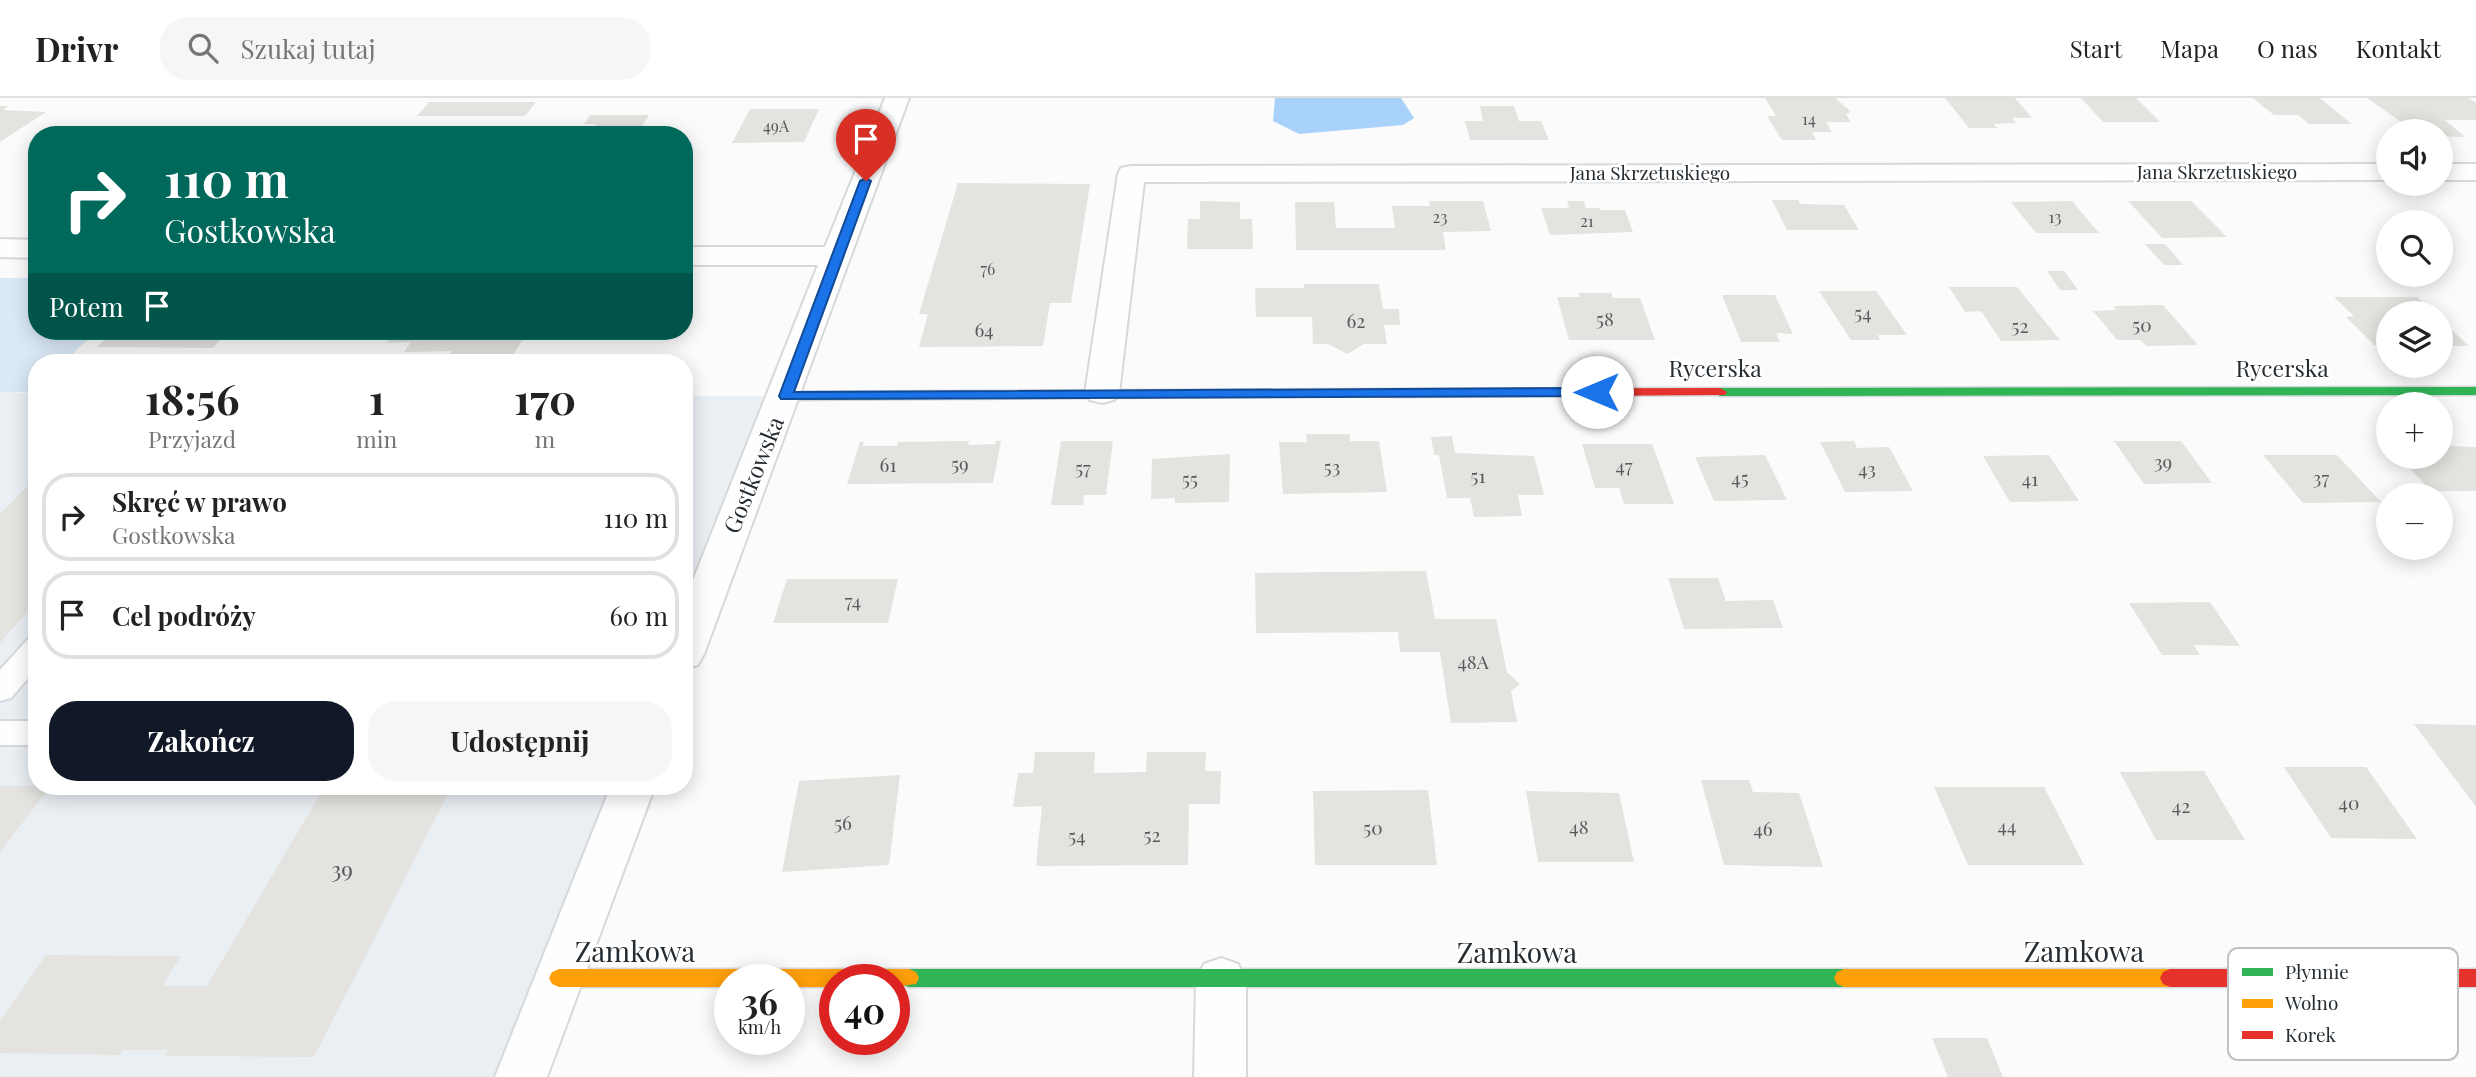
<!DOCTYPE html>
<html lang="pl">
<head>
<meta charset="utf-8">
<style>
  :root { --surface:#fff; --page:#f6f6f6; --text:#222; --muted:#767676; --line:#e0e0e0; --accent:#111827 }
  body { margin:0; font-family:"Playfair Display",serif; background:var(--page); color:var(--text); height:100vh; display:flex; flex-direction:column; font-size:26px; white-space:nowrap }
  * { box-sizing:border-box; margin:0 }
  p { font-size:23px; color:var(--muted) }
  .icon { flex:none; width:38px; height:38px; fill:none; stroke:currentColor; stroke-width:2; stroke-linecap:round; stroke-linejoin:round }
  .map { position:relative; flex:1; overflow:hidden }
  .panel { position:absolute; left:28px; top:256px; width:665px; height:441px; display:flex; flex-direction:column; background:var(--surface); border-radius:28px; box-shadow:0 4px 18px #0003 }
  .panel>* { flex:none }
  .banner { position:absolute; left:28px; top:28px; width:665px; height:214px; border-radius:28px; box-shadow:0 4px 18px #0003; background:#00695c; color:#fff; overflow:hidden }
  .tools { position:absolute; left:2376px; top:21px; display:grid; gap:14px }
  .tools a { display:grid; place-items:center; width:77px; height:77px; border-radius:50%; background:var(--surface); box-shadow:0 4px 18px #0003; font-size:35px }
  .speed { position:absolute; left:714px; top:866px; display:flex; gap:14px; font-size:35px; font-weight:700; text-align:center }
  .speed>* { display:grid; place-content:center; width:91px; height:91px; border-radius:50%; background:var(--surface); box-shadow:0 4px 18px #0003; line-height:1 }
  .speed small { font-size:18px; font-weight:400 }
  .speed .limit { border:10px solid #d22; background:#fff; color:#111 }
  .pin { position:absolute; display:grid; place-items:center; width:60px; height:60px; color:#fff; margin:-72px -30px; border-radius:50% 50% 50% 0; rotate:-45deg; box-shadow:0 0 7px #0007 }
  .pin .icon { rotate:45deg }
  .me { position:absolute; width:77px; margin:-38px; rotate:270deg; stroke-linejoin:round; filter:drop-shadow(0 0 5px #0008) }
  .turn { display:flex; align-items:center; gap:24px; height:147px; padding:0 21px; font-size:32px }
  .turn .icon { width:91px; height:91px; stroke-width:2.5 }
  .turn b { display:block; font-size:49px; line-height:60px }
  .then { display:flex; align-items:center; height:66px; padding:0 21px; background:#0003; gap:14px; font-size:26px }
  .eta { display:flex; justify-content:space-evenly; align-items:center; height:119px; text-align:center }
  .eta b { font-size:42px; font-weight:700; line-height:49px }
  .cta { display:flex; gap:14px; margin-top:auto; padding:14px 21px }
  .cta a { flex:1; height:80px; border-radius:28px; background:var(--accent); color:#fff; font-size:28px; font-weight:700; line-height:80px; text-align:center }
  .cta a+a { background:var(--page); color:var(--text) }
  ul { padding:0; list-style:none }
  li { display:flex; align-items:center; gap:21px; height:88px; margin:0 14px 10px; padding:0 7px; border:4px solid var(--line); border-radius:28px }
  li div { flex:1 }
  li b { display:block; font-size:26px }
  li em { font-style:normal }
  header { display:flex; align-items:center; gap:42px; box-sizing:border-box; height:98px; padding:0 35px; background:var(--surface); border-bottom:2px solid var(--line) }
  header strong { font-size:33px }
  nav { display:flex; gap:38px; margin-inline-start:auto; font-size:24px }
  .search { width:490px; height:63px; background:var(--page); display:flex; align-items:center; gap:18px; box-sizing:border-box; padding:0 24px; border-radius:28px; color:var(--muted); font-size:26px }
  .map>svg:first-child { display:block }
  .built { fill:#eaeff4 }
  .green { fill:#dbe9f7 }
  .water { fill:#a8d2fa }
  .building { fill:#e4e3df }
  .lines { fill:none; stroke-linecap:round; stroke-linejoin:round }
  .lane-casing { stroke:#d6d9dc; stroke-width:4 }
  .street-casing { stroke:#d6d9dc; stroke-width:4 }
  .fast-casing { stroke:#d6d9dc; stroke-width:3 }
  .slow-casing { stroke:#d6d9dc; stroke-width:3 }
  .jam-casing { stroke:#d6d9dc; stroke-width:3 }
  .lane { fill:#fefefe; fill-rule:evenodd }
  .street { fill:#fefefe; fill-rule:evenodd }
  .fast { fill:#30b455; fill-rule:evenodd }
  .slow { fill:#ff9f0a; fill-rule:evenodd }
  .jam { fill:#e5322d; fill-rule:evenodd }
  .route { fill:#1a73e8; stroke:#114b97; stroke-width:2 }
  .labels { text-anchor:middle; stroke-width:5; stroke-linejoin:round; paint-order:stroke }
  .far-number-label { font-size:16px; fill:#555a5d }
  .far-street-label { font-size:19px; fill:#252c32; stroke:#fff }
  .number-label { font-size:19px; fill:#555a5d }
  .street-label { font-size:23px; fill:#252c32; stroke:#fff }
  .near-number-label { font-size:23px; fill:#555a5d }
  .near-street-label { font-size:28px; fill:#252c32; stroke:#fff }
  .key { fill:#fff; stroke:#bec0c2; stroke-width:2 }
  .key-label { font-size:19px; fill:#252c32 }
</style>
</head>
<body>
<header>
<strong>Drivr</strong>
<div class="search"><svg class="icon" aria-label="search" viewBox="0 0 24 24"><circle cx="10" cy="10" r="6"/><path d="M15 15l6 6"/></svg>Szukaj tutaj</div>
<nav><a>Start</a><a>Mapa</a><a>O nas</a><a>Kontakt</a></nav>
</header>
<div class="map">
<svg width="2476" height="979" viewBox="0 0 2476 979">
  <rect width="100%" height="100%" fill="#fbfbfb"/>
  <path class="built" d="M0,294L37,295V688H633L521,979H0Z
    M684,298H785L684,556Z"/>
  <path class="green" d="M0,180H37V233H97L64,264H37V291L33,294H0Z"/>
  <path class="water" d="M1275,0H1401L1414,20L1403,27L1299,36L1273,23Z"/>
  <path class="building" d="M1765,0H1835L1851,14L1846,16L1851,24H1826L1832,34H1812L1816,42H1782L1767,18H1776Z
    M1945,0H2015L2032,20H2012L2016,25L1994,26L1997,30H1969Z
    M2081,0H2136L2160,24H2103Z
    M2253,0H2320L2352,26H2309L2298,17H2274Z
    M2367,0H2469L2476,5V22H2445L2465,39L2441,38V33H2414Z
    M429,4H536L525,18H417Z
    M0,8H8L3,12L46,14L0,44Z
    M1480,8H1514L1519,23H1541L1549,42H1470L1465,23H1483Z
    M750,11H819L804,44L732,45Z
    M590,17H649L637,37H589L596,26H584Z
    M958,85L1090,86L1071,205H1050L1043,248L919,249L928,216H919Z
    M1772,102H1798L1800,106L1844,107L1859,132H1787Z
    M1200,103L1240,104V121H1252L1253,151H1187L1188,121H1200Z
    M1429,103H1483L1491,133L1443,134L1446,152H1296L1295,104H1334L1336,130H1395L1392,108H1430Z
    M1567,103H1584L1586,110H1599L1600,112H1625L1633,134L1550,137L1541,110H1569Z
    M2072,103L2099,135H2036L2011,104Z
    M2128,103H2191L2227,139L2162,140Z
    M2145,146H2165L2183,167H2164Z
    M2047,173H2064L2078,192H2060Z
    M1304,186H1379L1383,211H1399L1400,227H1384L1387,246H1364L1347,256L1328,246H1313L1312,219H1256L1255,190H1304Z
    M1949,189H2017L2060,242L2001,243L1981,213L1965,214Z
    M1819,193H1876L1907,237H1878L1880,242H1851Z
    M1579,195H1611L1613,200H1640L1655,242H1569L1557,199H1580Z
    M1722,197H1775L1793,236L1776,235L1780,244H1741Z
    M2334,199H2417L2434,215H2389V247H2374L2346,219L2354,218Z
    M2163,207L2198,247L2146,248L2141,242H2117L2093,213L2117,212L2113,208Z
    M2441,222L2469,248H2441Z
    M113,233H228L213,250L97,249Z
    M396,233H528L509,264H445L452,253L404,254L411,244L387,245Z
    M1306,336H1350V343H1379L1387,394L1283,396L1279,344H1307Z
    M1452,338L1455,355L1534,358L1544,397H1518L1522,418L1474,419L1470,400H1447L1439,357H1434L1431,339Z
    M2441,342L2450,348L2476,349V393H2431L2399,359H2441Z
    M969,343L968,347L995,346L996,343H1001L993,385L847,386L860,344H864L862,348H897L898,344Z
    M1061,343H1113L1106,397H1084L1083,407H1051Z
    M1854,343L1857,350L1889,349L1913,393L1845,394L1820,344Z
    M2114,343H2181L2212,385L2144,386Z
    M1582,346H1652L1674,406H1624L1619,390H1595Z
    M1230,356L1229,404L1175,405V400L1151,401L1152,361Z
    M1765,357L1787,402L1714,403L1695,359Z
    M2049,357L2079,403L2010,404L1983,358Z
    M2263,357H2337L2381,404L2303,405Z
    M37,378V503L0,545V416Z
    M1426,473L1435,521H1496L1507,574L1520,586L1511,593L1517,624L1451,625L1440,554H1400L1398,534L1256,535L1255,475Z
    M1668,480H1718L1726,503L1773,502L1783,530L1684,531Z
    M787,481H898L888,525H773Z
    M2210,504L2240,548L2194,547L2200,557H2162L2129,505Z
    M2414,626L2476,627V709L2447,670Z
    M1035,654H1095L1094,675L1146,674L1147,654H1206L1205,673H1221L1220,706H1189L1188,767L1036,768L1042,708L1013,709L1018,675H1033Z
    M2284,669H2366L2417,741L2331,740Z
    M2204,673L2245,742H2156L2120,674Z
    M900,677L889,767L782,774L799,683Z
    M1701,682H1749L1753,694L1799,695L1823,769L1724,767Z
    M0,688H51L0,754Z
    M325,688H452L314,959L165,958L168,952H122L120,957L0,955V923L46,857L181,858L162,888H207Z
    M1934,689H2044L2084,767H1968Z
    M1428,692L1437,767H1315L1313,693Z
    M1526,693L1619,695L1634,764H1538Z
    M1932,940H1987L2003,979H1948Z"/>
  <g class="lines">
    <g class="lane-casing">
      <path id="lane" d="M37,539V570L11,600L0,603V572L27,542Z
        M0,623H37V647H0Z"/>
    </g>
    <g class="street-casing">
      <path id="street" d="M885,0H909L704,556L698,567L684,571V505L818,167H684V149H825Z
        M2389,66V82L1144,84L1119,295L1114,302L1102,305L1090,302L1085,295L1118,76L1121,70L1131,68Z
        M2441,66H2476V82H2441Z
        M0,141L37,142V160L0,159Z
        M611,688H655L547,979H495Z
        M1221,860L1238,866L1246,882V979H1194L1196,882L1204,866Z"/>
    </g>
    <g class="fast-casing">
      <path id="fast" d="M2476,289V297L1720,298L1713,294L1720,290Z
        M1391,291L1396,292L1398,295L1396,298L785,302L778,298L785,294Z
        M909,871H1844L1851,874L1854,880L1851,886L1844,889H909L902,886L899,880L902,874Z"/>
    </g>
    <g class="slow-casing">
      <path id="slow" d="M559,871H909L916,874L919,880L916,886L894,889V882H835V889H789V882H730V889H559L552,886L549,880L552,874Z
        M1844,871H2170L2177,874L2180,880L2177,886L2170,889H1844L1837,886L1834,880L1837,874Z"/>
    </g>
    <g class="jam-casing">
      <path id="jam" d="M1720,290L1727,294L1725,297L1391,299L1384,295L1391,291Z
        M2170,871H2476V889H2170L2163,886L2160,880L2163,874Z"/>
    </g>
    <use href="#lane" class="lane"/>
    <use href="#street" class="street"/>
    <use href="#fast" class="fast"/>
    <use href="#slow" class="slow"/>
    <use href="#jam" class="jam"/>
  </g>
  <path class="route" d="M866,80L871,83L794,294L1597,290L1604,294L1597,298L781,301L779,298L860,83Z"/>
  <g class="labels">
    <g class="far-number-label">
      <text x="1809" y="27">14</text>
      <text x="776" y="34">49A</text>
      <text x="1440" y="125">23</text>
      <text x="2055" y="125">13</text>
      <text x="1587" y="129">21</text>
      <text x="988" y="177">76</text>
    </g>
    <g class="far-street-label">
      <text x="2217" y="81">Jana Skrzetuskiego</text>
      <text x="1650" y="82">Jana Skrzetuskiego</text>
    </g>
    <g class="number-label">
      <text x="1863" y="222">54</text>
      <text x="1605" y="228">58</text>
      <text x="1356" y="230">62</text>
      <text x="2142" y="234">50</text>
      <text x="2020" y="235">52</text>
      <text x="984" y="239">64</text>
      <text x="2163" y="371">39</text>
      <text x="960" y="373">59</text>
      <text x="888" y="374">61</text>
      <text x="1624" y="375">47</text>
      <text x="1332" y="376">53</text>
      <text x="1083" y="377">57</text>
      <text x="1867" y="378">43</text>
      <text x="1478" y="385">51</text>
      <text x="1740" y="387">45</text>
      <text x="2321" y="387">37</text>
      <text x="1190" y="388">55</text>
      <text x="2030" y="388">41</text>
      <text x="853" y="510">74</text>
      <text x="1473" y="571">48A</text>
      <text x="2349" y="712">40</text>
      <text x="2181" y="715">42</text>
      <text x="843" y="732">56</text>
      <text x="2007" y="735">44</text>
      <text x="1579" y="736">48</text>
      <text x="1373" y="737">50</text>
      <text x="1763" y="738">46</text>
      <text x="1152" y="744">52</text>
      <text x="1077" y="745">54</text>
    </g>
    <g class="street-label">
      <text x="1715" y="279">Rycerska</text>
      <text x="2282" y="279">Rycerska</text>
      <text transform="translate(754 377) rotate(-68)" y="8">Gostkowska</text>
    </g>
    <g class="near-number-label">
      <text x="342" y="780">39</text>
    </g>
    <g class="near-street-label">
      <text x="635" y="864">Zamkowa</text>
      <text x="2084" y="864">Zamkowa</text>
      <text x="1517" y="865">Zamkowa</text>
    </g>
  </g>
  <rect x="2228" y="850" width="230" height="112" rx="10" class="key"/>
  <rect x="2242" y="870" width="31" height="8" fill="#30b455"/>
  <rect x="2242" y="901" width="31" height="9" fill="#ff9f0a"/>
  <rect x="2242" y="933" width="31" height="8" fill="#e5322d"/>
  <g class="key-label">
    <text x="2285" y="881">Płynnie</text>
    <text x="2285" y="912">Wolno</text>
    <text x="2285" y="944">Korek</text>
  </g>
</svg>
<div class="tools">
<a><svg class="icon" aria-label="sound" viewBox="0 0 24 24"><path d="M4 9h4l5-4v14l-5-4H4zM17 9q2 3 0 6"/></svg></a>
<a><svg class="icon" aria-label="search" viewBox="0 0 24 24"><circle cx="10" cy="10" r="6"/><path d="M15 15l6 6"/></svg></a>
<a><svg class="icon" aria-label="layers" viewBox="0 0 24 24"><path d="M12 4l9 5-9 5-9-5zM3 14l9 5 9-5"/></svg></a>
<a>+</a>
<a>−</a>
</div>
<div class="speed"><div>36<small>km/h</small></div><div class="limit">40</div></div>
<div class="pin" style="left:866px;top:83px;background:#d93025"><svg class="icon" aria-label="arrive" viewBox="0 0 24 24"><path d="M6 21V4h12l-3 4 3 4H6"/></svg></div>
<svg class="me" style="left:1597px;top:294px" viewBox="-20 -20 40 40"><circle r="19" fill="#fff"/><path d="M0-13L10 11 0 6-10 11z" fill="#1a73e8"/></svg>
<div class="banner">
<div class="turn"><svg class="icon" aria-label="right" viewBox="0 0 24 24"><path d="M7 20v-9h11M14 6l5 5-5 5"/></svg><div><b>110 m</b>Gostkowska</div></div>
<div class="then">Potem<svg class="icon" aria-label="arrive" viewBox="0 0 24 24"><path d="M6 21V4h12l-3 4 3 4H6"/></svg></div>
</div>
<section class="panel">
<div class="eta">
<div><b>18:56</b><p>Przyjazd</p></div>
<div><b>1</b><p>min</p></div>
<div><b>170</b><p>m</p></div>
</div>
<ul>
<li><svg class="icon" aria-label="right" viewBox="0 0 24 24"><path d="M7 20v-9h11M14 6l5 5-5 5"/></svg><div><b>Skręć w prawo</b><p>Gostkowska</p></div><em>110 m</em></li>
<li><svg class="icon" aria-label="arrive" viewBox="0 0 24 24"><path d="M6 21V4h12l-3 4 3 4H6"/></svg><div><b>Cel podróży</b></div><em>60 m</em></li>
</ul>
<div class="cta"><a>Zakończ</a><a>Udostępnij</a></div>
</section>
</div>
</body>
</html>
